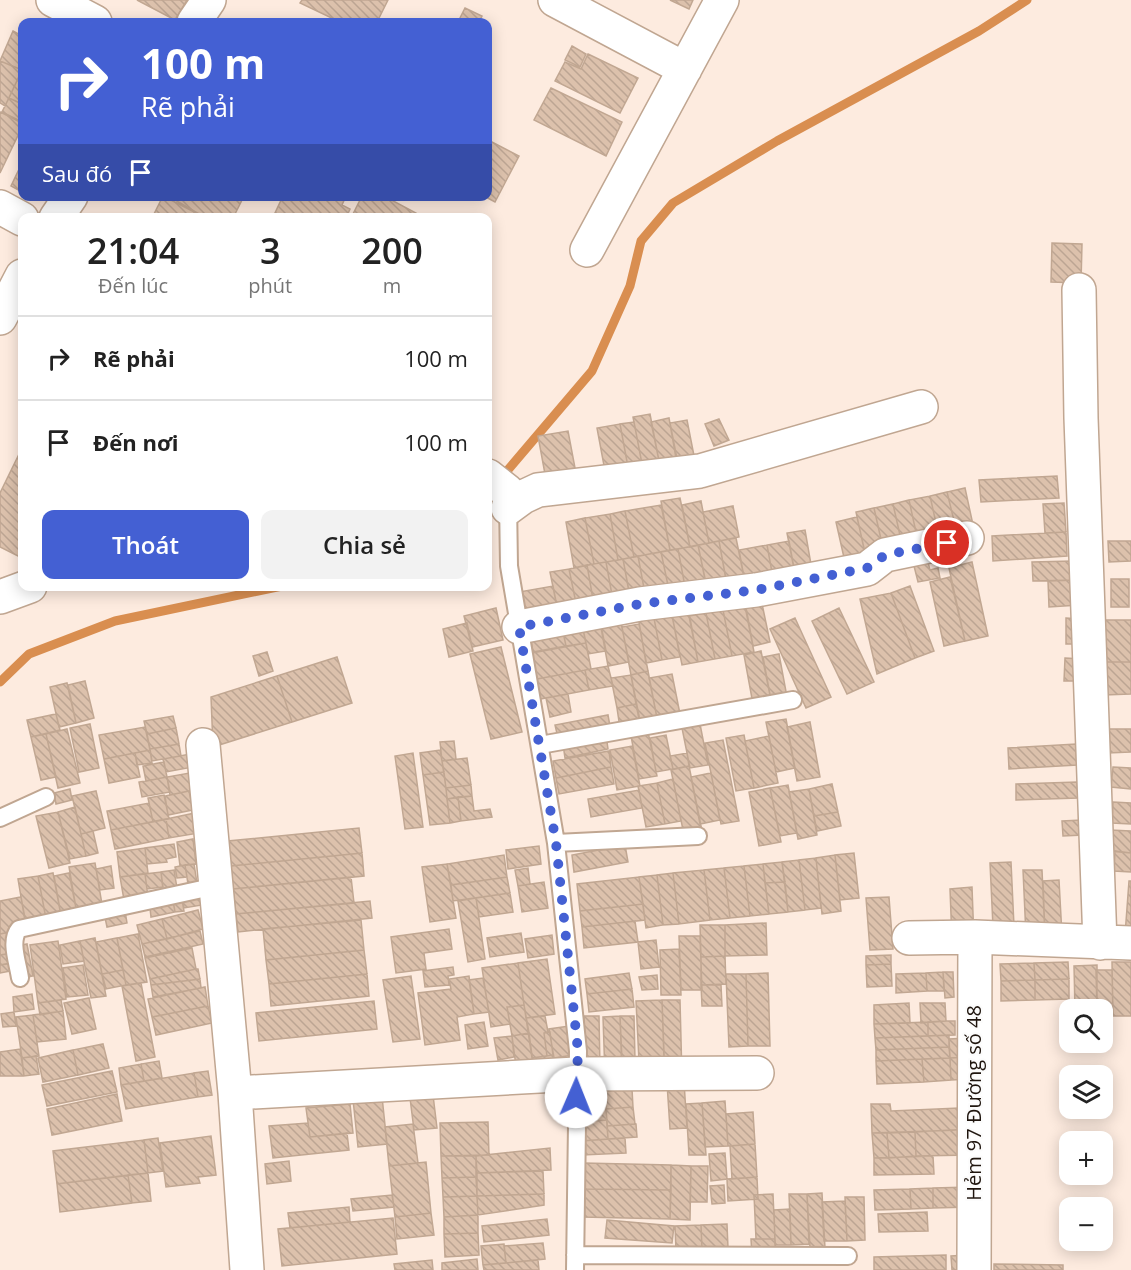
<!DOCTYPE html>
<html lang="vi">
<head>
<meta charset="utf-8">
<style>
  :root { --surface:#fff; --page:#f2f2f2; --text:#222; --muted:#767676; --line:#e0e0e0; --accent:#4460d3 }
  body { margin:0; font-family:"Open Sans",sans-serif; background:var(--page); color:var(--text); height:100vh; display:flex; flex-direction:column; font-size:22px; white-space:nowrap }
  * { box-sizing:border-box; margin:0 }
  p { font-size:20px; color:var(--muted) }
  .icon { flex:none; width:33px; height:33px; fill:none; stroke:currentColor; stroke-width:2; stroke-linecap:round; stroke-linejoin:round }
  .map { position:relative; flex:1; overflow:hidden }
  .panel { position:absolute; left:18px; top:213px; width:474px; height:378px; display:flex; flex-direction:column; background:var(--surface); border-radius:12px; box-shadow:0 3px 15px #0003 }
  .panel>* { flex:none }
  .top-card { position:absolute; left:18px; top:18px; width:474px; height:183px; border-radius:12px; box-shadow:0 3px 15px #0003; background:#4460d3; color:#fff; overflow:hidden }
  .buttons { position:absolute; left:1059px; top:999px; display:grid; gap:12px }
  .buttons a { display:grid; place-items:center; width:54px; height:54px; border-radius:12px; background:var(--surface); box-shadow:0 3px 15px #0003; font-size:30px }
  .pin { position:absolute; display:grid; place-items:center; width:51px; height:51px; color:#fff; margin:-26px; border:3px solid #fff; border-radius:50%; box-shadow:0 2px 6px #0007 }
  .me { position:absolute; width:66px; margin:-33px; rotate:1deg; stroke-linejoin:round; filter:drop-shadow(0 0 4px #0008) }
  .turn { display:flex; align-items:center; gap:21px; height:126px; padding:0 24px; font-size:27px }
  .turn .icon { width:78px; height:78px; stroke-width:2.5 }
  .turn b { display:block; font-size:42px; line-height:51px }
  .then { display:flex; align-items:center; height:57px; padding:0 24px; background:#0003; gap:12px; font-size:22px }
  .eta { display:flex; justify-content:space-evenly; align-items:center; height:102px; text-align:center }
  .eta b { font-size:36px; font-weight:600; line-height:42px }
  .action { display:flex; gap:12px; margin-top:auto; padding:12px 24px }
  .action a { flex:1; height:69px; border-radius:12px; background:var(--accent); color:#fff; font-size:24px; font-weight:600; line-height:69px; text-align:center }
  .action a+a { background:var(--page); color:var(--text) }
  ul { padding:0; list-style:none }
  li { display:flex; align-items:center; gap:18px; height:84px; padding:0 24px; border-top:2px solid var(--line) }
  li div { flex:1 }
  li b { display:block; font-size:22px }
  li em { font-style:normal }
  .map>svg:first-child { display:block }
  .lines { fill:none; stroke-linecap:round; stroke-linejoin:round }
  .stream { stroke:#d98e50; stroke-width:9 }
  .building { fill:url(#building-back-hatch); stroke:#c1a792; stroke-width:1.5 }
  .service-casing { stroke:#c0a691; stroke-width:20 }
  .minor-casing { stroke:#c0a691; stroke-width:36 }
  .service { stroke:#fff; stroke-width:16 }
  .minor { stroke:#fff; stroke-width:33 }
  .route { stroke:#4460d3; stroke-width:10; stroke-dasharray:0 18 }
  .labels { text-anchor:middle; stroke-width:4.5; stroke-linejoin:round; paint-order:stroke }
  .street-label { font-size:20px; fill:#1f150e; stroke:#fcfcfc }
</style>
</head>
<body>
<div class="map">
<svg width="1131" height="1270" viewBox="0 0 1131 1270">
  <defs>
    <pattern id="building-back-hatch" width="6" height="6" patternUnits="userSpaceOnUse" patternTransform="scale(1.5)"><rect width="6" height="6" fill="#dcc1ac"/><path d="M-1 5l2 2M0 0l6 6M5-1l2 2" fill="none" stroke="#bca593"/></pattern>
  </defs>
  <rect width="100%" height="100%" fill="#fdebdf"/>
  <g class="lines">
    <path class="stream" d="M501,478L592,371L630,286L641,241L673,203L777,141L979,31L1027,0
      M0,682L29,654L115,621L282,586"/>
  </g>
  <path class="building" d="M137,0H187L175,20Z
    M302,0H388L377,22H340L300,3Z
    M670,0H693L689,9Z
    M465,8L482,16L479,22H458Z
    M13,31L22,36V70L0,61Z
    M572,46L586,54L580,67L565,60Z
    M588,54L638,78L620,113L555,81L565,62L581,69Z
    M0,61L22,70L5,106L0,103Z
    M22,70V104L9,98Z
    M551,88L622,122L606,156L534,120Z
    M9,98L22,104V122L2,112Z
    M0,112L22,123V127L0,173Z
    M488,140L519,156L495,202L484,196H488Z
    M22,163V192L11,186Z
    M163,196L167,198L206,218H156L153,216Z
    M168,196H240L243,198L233,218H206Z
    M283,196H346L342,205L350,209L346,218H284L275,213Z
    M362,196H384L416,213L414,218H351Z
    M1052,243L1082,244L1081,283L1051,282Z
    M650,414L659,461L642,464L633,417Z
    M669,418L676,458L659,461L651,422Z
    M719,419L729,440L714,446L705,424Z
    M687,420L696,466L679,469L670,423Z
    M634,422L642,464L628,467L620,424Z
    M620,424L628,467L605,471L597,428Z
    M568,431L575,468L545,474L538,436Z
    M22,448V558L0,547V493Z
    M1057,476L1059,498L981,502L979,480Z
    M965,488L975,534L958,537L947,492Z
    M947,492L958,537L940,541L930,496Z
    M930,496L940,541L919,546L909,500Z
    M680,498L690,547L670,550L661,501Z
    M909,500L919,546L903,549L893,504Z
    M701,501L709,543L690,547L682,505Z
    M1064,503L1066,532L1045,533L1043,504Z
    M893,504L902,544L883,548L874,508Z
    M661,505L670,550L634,557L625,511Z
    M733,506L739,537L709,543L703,512Z
    M874,508L884,553L866,558L856,512Z
    M625,511L634,557L618,560L610,514Z
    M610,514L618,560L594,564L585,518Z
    M857,517L868,566L847,571L836,522Z
    M585,518L594,564L574,568L566,522Z
    M805,530L813,576L796,579L787,533Z
    M1066,532L1067,556L993,561L992,536Z
    M736,538L744,577L726,580L719,541Z
    M719,541L728,590L708,594L698,545Z
    M789,541L796,579L774,583L767,545Z
    M1108,541H1131V561L1109,562Z
    M698,545L707,588L686,592L678,549Z
    M767,545L774,583L746,588L739,550Z
    M678,549L686,592L670,595L661,552Z
    M925,551L930,570L938,568L940,578L918,582L911,554Z
    M661,552L670,595L646,599L638,556Z
    M638,556L646,599L631,602L623,559Z
    M623,559L629,592L612,595L606,562Z
    M1073,561L1074,580L1033,581L1032,562Z
    M606,562L612,595L594,605L587,565Z
    M972,562L988,636L965,641L949,568Z
    M587,565L594,605L577,608L569,569Z
    M569,569L577,608L558,612L550,572Z
    M950,577L965,641L944,646L930,582Z
    M1111,579H1129V607H1111Z
    M1078,580L1079,605L1049,607L1048,581Z
    M553,586L559,617L525,623L519,592Z
    M910,586L934,651L915,658L891,593Z
    M891,593L915,658L877,674L860,599Z
    M761,599L770,642L753,646L745,602Z
    M745,606L754,652L732,656L723,610Z
    M688,607L698,662L682,665L671,610Z
    M496,608L503,640L472,647L464,616Z
    M839,608L874,682L847,694L812,621Z
    M671,610L680,657L662,660L653,613Z
    M723,610L732,656L715,659L706,613Z
    M653,613L662,660L646,663L638,616Z
    M706,613L715,659L698,662L689,616Z
    M620,618L629,662L608,666L600,622Z
    M795,618L831,697L806,708L770,629Z
    M1066,618L1079,619V644H1066Z
    M1103,620H1131V662H1104Z
    M561,622L566,646L533,652L529,628Z
    M467,623L473,651L449,657L443,629Z
    M639,624L648,671L631,675L622,627Z
    M601,625L606,651L588,654L583,629Z
    M583,629L586,643L566,646L563,632Z
    M586,643L591,669L537,679L532,653Z
    M501,647L522,732L491,739L470,654Z
    M761,651L771,700L753,704L744,655Z
    M267,652L273,671L259,676L253,656Z
    M779,654L787,697L771,700L763,657Z
    M337,657L352,703L292,722L277,676Z
    M1065,658L1082,659L1081,681H1064Z
    M1104,662H1131V694L1104,695Z
    M608,666L613,686L589,690L585,670Z
    M585,670L589,690L540,699L537,679Z
    M648,671L657,718L640,721L631,675Z
    M672,674L680,714L657,718L649,678Z
    M631,675L636,704L617,708L611,678Z
    M277,676L292,722L213,747L211,697Z
    M85,681L94,718L76,723L68,685Z
    M67,683L76,723L59,727L50,687Z
    M568,694L571,712L550,717L546,698Z
    M636,704L640,724L620,728L617,708Z
    M56,714L60,730L31,737L27,720Z
    M608,715L611,732L559,742L555,725Z
    M173,716L176,728L147,734L144,721Z
    M786,719L795,768L776,772L766,722Z
    M810,722L820,777L797,781L787,727Z
    M90,724L99,768L79,772L70,728Z
    M700,724L708,765L690,768L682,728Z
    M145,727L150,750L104,759L99,735Z
    M176,728L179,744L150,749L147,734Z
    M67,729L80,783L58,788L46,734Z
    M1108,729H1131V752L1108,753Z
    M648,732L657,776L639,779L631,736Z
    M46,734L56,777L41,780L31,737Z
    M606,735L608,749L565,758L563,744Z
    M666,735L673,769L656,772L650,738Z
    M744,735L754,788L736,791L726,738Z
    M769,736L778,783L754,788L745,741Z
    M723,740L739,821L721,824L705,743Z
    M454,741L456,759L442,761L440,742Z
    M179,744L181,756L152,761L150,749Z
    M1076,744L1077,765L1009,769L1008,748Z
    M632,746L640,786L617,790L610,750Z
    M150,750L152,763L137,765L135,753Z
    M440,750L444,772L423,775L420,753Z
    M609,751L611,767L556,778L553,761Z
    M135,753L140,777L109,783L104,759Z
    M413,753L423,827L405,829L395,756Z
    M687,753L689,766L673,769L670,756Z
    M190,754L193,767L166,772L163,759Z
    M467,758L471,785L446,788L442,761Z
    M164,762L167,777L146,781L143,766Z
    M689,766L702,831L684,835L671,770Z
    M611,767L614,784L559,794L556,778Z
    M1113,767L1131,768V789L1111,787Z
    M195,772L198,789L170,795L167,777Z
    M444,772L450,823L430,825L423,775Z
    M711,773L720,820L700,824L691,777Z
    M167,777L170,792L142,797L139,782Z
    M673,779L681,821L665,824L657,783Z
    M1077,782L1078,798L1016,800V784Z
    M657,783L665,824L646,827L638,786Z
    M832,784L838,812L814,816L809,789Z
    M471,785L472,796L447,799L446,788Z
    M788,785L797,833L780,836L770,788Z
    M770,788L781,842L759,846L749,792Z
    M70,789L72,800L56,804L54,793Z
    M809,789L817,835L798,839L789,792Z
    M639,790L642,808L591,817L588,799Z
    M96,791L105,828L81,834L72,796Z
    M189,791L193,810L168,815L165,796Z
    M164,795L169,819L153,822L148,798Z
    M472,796L474,811L490,809L492,817L461,821L458,797Z
    M458,797L461,821L450,823L447,799Z
    M1113,802L1131,803V824L1112,823Z
    M149,803L153,822L111,830L107,811Z
    M75,807L86,856L70,859L58,812Z
    M58,812L70,863L49,868L36,816Z
    M838,812L841,826L817,831L814,816Z
    M195,813L199,833L169,838L166,819Z
    M166,819L169,838L115,849L111,830Z
    M1082,820L1083,835L1063,836L1062,821Z
    M359,828L362,853L231,866L228,841Z
    M1110,830L1131,831V853L1109,851Z
    M93,831L98,853L86,856L81,834Z
    M193,839L196,864L180,866L177,842Z
    M174,844L176,857L166,859L167,862L147,864L145,848Z
    M625,845L628,862L574,872L572,855Z
    M539,846L541,864L508,869L506,850Z
    M145,848L148,873L120,877L117,852Z
    M1115,851L1131,853V872L1114,871Z
    M362,853L364,876L233,889L231,866Z
    M854,853L859,898L840,900L835,855Z
    M504,855L507,877L451,885L447,864Z
    M835,855L841,911L822,914L816,858Z
    M816,858L821,908L805,910L799,860Z
    M799,860L805,910L788,912L782,862Z
    M782,862L785,882L765,883L763,864Z
    M1011,862L1014,926L993,927L990,863Z
    M95,863L104,916L78,920L69,867Z
    M194,864L197,883L188,884L185,865Z
    M447,864L456,918L430,922L422,867Z
    M763,864L769,914L750,916L744,866Z
    M185,865L187,877L177,878L175,867Z
    M111,866L114,888L100,890L96,869Z
    M744,866L750,916L730,918L724,868Z
    M528,868L530,884L518,886L515,870Z
    M724,868L730,918L710,920L704,870Z
    M174,870L177,888L163,890L161,872Z
    M704,870L710,920L679,924L673,873Z
    M1023,870H1042L1045,936H1026Z
    M161,872L163,887L147,889L145,874Z
    M53,873L62,921L47,924L38,876Z
    M69,873L78,918L62,921L54,876Z
    M673,873L679,924L663,925L657,875Z
    M145,874L148,897L124,900L120,877Z
    M657,875L663,925L646,928L639,877Z
    M38,876L47,924L26,927L18,879Z
    M351,877L354,903L236,914L233,889Z
    M507,877L510,893L453,901L451,885Z
    M639,877L643,904L580,911L577,884Z
    M1059,880L1062,935L1045,936L1043,881Z
    M1129,881H1131V935H1125Z
    M544,882L548,908L522,912L518,886Z
    M785,882L788,912L769,914L765,883Z
    M972,887L974,940L952,941L950,889Z
    M199,889L202,905L184,908L181,892Z
    M510,893L513,912L479,917L476,898Z
    M181,894L184,911L175,912L172,895Z
    M172,895L175,912L151,917L149,899Z
    M21,897L27,929L0,934V901Z
    M889,897L893,949L870,950L866,898Z
    M476,898L485,959L468,962L458,901Z
    M123,899L127,923L107,927L102,903Z
    M370,901L372,918L238,932L236,914Z
    M643,904L645,920L582,927L580,911Z
    M198,910L203,929L167,939L162,919Z
    M162,919L167,939L142,944L137,925Z
    M361,920L364,950L266,960L263,929Z
    M635,921L638,942L584,948L582,927Z
    M766,923L767,955L725,956V925Z
    M700,925H725V956L701,957Z
    M449,929L452,949L424,953L426,969L396,973L391,937Z
    M14,931L18,952L0,955V934Z
    M200,931L203,944L145,957L142,944Z
    M521,933L524,952L490,957L487,938Z
    M138,934L147,982L126,985L117,938Z
    M552,935L554,954L528,958L525,939Z
    M679,936H700L702,990H681Z
    M95,938L106,996L91,998L80,941Z
    M117,938L123,970L102,974L96,942Z
    M656,940L659,967L641,969L638,942Z
    M58,941L66,999L38,1003L30,945Z
    M80,941L84,961L63,964L60,945Z
    M27,944L33,976L23,978L17,946Z
    M192,948L196,969L150,979L145,958Z
    M679,949L681,995H661L660,950Z
    M364,950L367,974L269,984L266,960Z
    M8,954L10,963L0,965V955Z
    M891,955V964L866,965V956Z
    M725,956L726,984L701,985V957Z
    M547,959L555,1014L526,1018L518,963Z
    M1068,962L1069,979L1035,980L1034,963Z
    M1112,962H1131V1016H1113Z
    M15,963L16,970L0,973V965Z
    M518,963L524,1005L507,1007L510,1024L491,1027L482,968Z
    M1034,963L1035,980L1001,981L1000,964Z
    M891,964L892,986L867,987L866,965Z
    M83,965L88,995L67,997L63,968Z
    M1097,965V1010H1075L1074,966Z
    M453,967L454,975L448,976L449,985L425,987L423,971Z
    M196,969H198L200,979L151,985L150,979Z
    M123,970L126,985L106,989L102,974Z
    M1096,970H1112L1113,1016H1102V1010H1097Z
    M943,972L944,991H927L926,973Z
    M943,972H953L954,997L945,998Z
    M629,973L632,989L587,994L585,979Z
    M768,973L770,1046H748L746,974Z
    M926,973L927,991L896,993V974Z
    M367,974L369,996L271,1006L269,984Z
    M726,974H746L748,1046L729,1047Z
    M657,975L658,989L642,990L639,977Z
    M411,976L420,1039L393,1042L383,980Z
    M469,976L474,1014L457,1017L460,1040L425,1045L418,993L451,989L449,979Z
    M483,978L489,1012L474,1014L469,980Z
    M200,979L201,988L153,997L151,985Z
    M1069,979V999L1035,1000V980Z
    M1035,980V1000L1001,1001V981Z
    M141,983L155,1057L136,1061L122,986Z
    M701,985H721L722,1006H702Z
    M205,987L208,1006L152,1017L148,999Z
    M632,989L634,1007L589,1012L587,994Z
    M32,994L34,1009L14,1012L13,997Z
    M89,998L96,1029L72,1034L64,1003Z
    M61,1000L63,1011L40,1015L38,1003Z
    M662,1000H680L682,1078L665,1079Z
    M662,1000L664,1060L639,1061L636,1001Z
    M374,1001L377,1029L259,1041L256,1013Z
    M909,1003L910,1023L874,1024V1005Z
    M920,1003H945L946,1021L921,1023Z
    M524,1005L529,1033L512,1036L507,1007Z
    M208,1006L212,1023L156,1035L152,1017Z
    M63,1011L66,1039L37,1042L33,1015Z
    M14,1012L16,1026L3,1027L1,1014Z
    M33,1015L39,1056L22,1058L16,1017Z
    M545,1016L548,1032L544,1033L547,1056L532,1058L526,1018Z
    M584,1016H599L600,1068H586Z
    M620,1016H634L635,1060H622Z
    M620,1016L622,1075L605,1076L603,1017Z
    M946,1021H955V1035L928,1036V1022Z
    M484,1022L488,1046L468,1049L465,1025Z
    M928,1022V1036L875,1038L874,1024Z
    M569,1026L573,1055L554,1058L549,1029Z
    M550,1032L553,1055L547,1056L544,1033Z
    M529,1033L533,1063L516,1066L512,1036Z
    M949,1035V1047L876,1050L875,1038Z
    M512,1036L514,1057L498,1060L494,1038Z
    M968,1038L969,1057L950,1058L949,1039Z
    M103,1044L109,1068L78,1075L73,1050Z
    M949,1047L950,1058L876,1061V1050Z
    M20,1049L24,1076H0V1052Z
    M73,1050L78,1075L43,1082L38,1058Z
    M553,1055L555,1070L534,1073L532,1058Z
    M36,1056L39,1074L24,1076L22,1058Z
    M969,1057L973,1079L951,1080L950,1058Z
    M950,1058L951,1080L924,1082L922,1059Z
    M922,1059L924,1082L877,1084L876,1061Z
    M159,1061L162,1078L144,1081L141,1064Z
    M141,1064L144,1081L121,1085L119,1068Z
    M112,1071L117,1092L47,1106L42,1085Z
    M208,1071L212,1095L198,1097L194,1073Z
    M194,1073L198,1097L126,1109L121,1085Z
    M684,1082L687,1128L670,1129L667,1083Z
    M381,1087L387,1144L358,1147L352,1090Z
    M632,1089L633,1107L606,1109L604,1090Z
    M604,1090L607,1120L580,1122L578,1092Z
    M117,1094L122,1121L52,1135L47,1109Z
    M433,1095L437,1128L414,1130L410,1098Z
    M725,1101L728,1146L705,1147L702,1103Z
    M702,1103L706,1155H689L686,1104Z
    M350,1104L353,1133L310,1137L306,1108Z
    M871,1104H890L891,1111L959,1108L960,1130L872,1133Z
    M633,1107L635,1124L607,1126L606,1109Z
    M753,1112L755,1144L728,1146L726,1114Z
    M607,1120L608,1139L581,1141L580,1122Z
    M488,1122L489,1155L441,1156L440,1123Z
    M308,1123L310,1137L347,1133L349,1150L273,1158L269,1126Z
    M413,1124L418,1163L389,1166L385,1127Z
    M636,1124L637,1137L608,1139L607,1126Z
    M970,1129L971,1155L916,1156L915,1132Z
    M915,1132L916,1156L889,1158L887,1133Z
    M872,1133H887L889,1158H874Z
    M211,1136L216,1175L198,1177L200,1183L166,1187L160,1143Z
    M158,1138L163,1171L148,1173L144,1140Z
    M625,1138L626,1153L582,1155L581,1141Z
    M144,1140L148,1173L57,1184L53,1151Z
    M755,1144L757,1177L732,1179L730,1146Z
    M550,1148L551,1170L477,1173L476,1156Z
    M725,1153L727,1179L711,1181L709,1154Z
    M441,1156H476V1177L442,1178Z
    M933,1156L934,1174L874,1175V1158Z
    M289,1161L291,1181L267,1184L265,1164Z
    M426,1162L431,1213L395,1217L389,1166Z
    M583,1163L671,1165V1190L582,1189Z
    M671,1165L691,1166L690,1220L670,1219Z
    M691,1166H708L707,1202H690Z
    M543,1171L544,1194L477,1196V1173Z
    M148,1173L151,1201L132,1203L128,1175Z
    M128,1175L132,1203L60,1212L57,1184Z
    M476,1177L477,1196L443,1197L442,1178Z
    M757,1177L758,1199L728,1201L727,1179Z
    M724,1185L725,1203L712,1204L710,1186Z
    M970,1187L971,1207L933,1208V1188Z
    M933,1188V1208L911,1209L910,1189Z
    M582,1189L671,1190L670,1219L582,1217Z
    M910,1189L911,1209L875,1210L874,1190Z
    M822,1193L825,1248H810L807,1194Z
    M544,1194V1205L478,1215L477,1196Z
    M773,1194L775,1239H756L754,1195Z
    M789,1194H807L809,1244L791,1245Z
    M392,1195L394,1207L353,1211L351,1199Z
    M477,1196L478,1215L444,1217L443,1197Z
    M845,1197H864L865,1240L847,1241Z
    M845,1201L847,1241H824L822,1202Z
    M349,1207L350,1222L290,1228L288,1213Z
    M790,1209L791,1245H775L774,1210Z
    M927,1212L928,1231L879,1232L878,1214Z
    M431,1213L434,1235L397,1239L395,1217Z
    M478,1215V1233L444,1234V1217Z
    M393,1218L397,1254L282,1266L278,1229Z
    M547,1219L549,1235L484,1242L482,1226Z
    M607,1220L674,1226L672,1243L605,1238Z
    M727,1224L728,1248L702,1249L701,1225Z
    M701,1225L702,1249L676,1250L675,1226Z
    M478,1233L479,1255L445,1257L444,1234Z
    M751,1239H775L776,1257L752,1256Z
    M543,1243L545,1259L506,1263L504,1246Z
    M504,1244L506,1263L483,1265L481,1246Z
    M946,1255V1270H874V1257Z
    M966,1255L967,1270H952L951,1256Z
    M477,1259L478,1270H442V1263Z
    M432,1260L433,1270H395L394,1264Z
    M538,1260L539,1270H484L483,1265Z
    M994,1264L1063,1265V1270H994Z"/>
  <g class="lines">
    <g class="service-casing">
      <path id="service" d="M508,501L509,566L556,843L578,1051L575,1270
        M540,745L793,700
        M0,818L46,797
        M556,843L698,836
        M20,978C18,963 9,941 19,929L216,886
        M575,1255L848,1256"/>
    </g>
    <g class="minor-casing">
      <path id="minor" d="M53,0L95,22
        M555,0L685,69
        M194,22L209,0
        M0,207L22,219
        M56,218L71,196
        M587,250L722,0
        M1079,290L1081,418L1100,943
        M0,318L22,276
        M488,476L507,491
        M508,508L523,497L538,490L700,471L921,407
        M0,597L30,586
        M519,627L640,604L756,590L867,569L885,555L967,538
        M203,745L235,1093L247,1270
        M909,938L975,937L1131,943
        M235,1093L576,1074L757,1073
        M974,1270L975,937"/>
    </g>
    <use href="#service" class="service"/>
    <use href="#minor" class="minor"/>
  </g>
  <g class="lines">
    <path class="route" d="M576,1097L578,1051L556,843L519,627L640,604L756,590L867,568L885,555L947,543"/>
  </g>
  <g class="labels">
    <g class="street-label">
      <text transform="translate(974 1103) rotate(-90)" y="7">Hẻm 97 Đường số 48</text>
    </g>
  </g>
</svg>
<div class="buttons">
<a><svg class="icon" aria-label="search" viewBox="0 0 24 24"><circle cx="10" cy="10" r="6"/><path d="M15 15l6 6"/></svg></a>
<a><svg class="icon" aria-label="layers" viewBox="0 0 24 24"><path d="M12 4l9 5-9 5-9-5zM3 14l9 5 9-5"/></svg></a>
<a>+</a>
<a>−</a>
</div>
<div class="pin" style="left:947px;top:543px;background:#d93025"><svg class="icon" aria-label="arrive" viewBox="0 0 24 24"><path d="M6 21V4h12l-3 4 3 4H6"/></svg></div>
<svg class="me" style="left:576px;top:1097px" viewBox="-20 -20 40 40"><circle r="19" fill="#fff"/><path d="M0-13L10 11 0 6-10 11z" fill="#4460d3"/></svg>
<div class="top-card">
<div class="turn"><svg class="icon" aria-label="right" viewBox="0 0 24 24"><path d="M7 20v-9h11M14 6l5 5-5 5"/></svg><div><b>100 m</b>Rẽ phải</div></div>
<div class="then">Sau đó<svg class="icon" aria-label="arrive" viewBox="0 0 24 24"><path d="M6 21V4h12l-3 4 3 4H6"/></svg></div>
</div>
<section class="panel">
<div class="eta">
<div><b>21:04</b><p>Đến lúc</p></div>
<div><b>3</b><p>phút</p></div>
<div><b>200</b><p>m</p></div>
</div>
<ul>
<li><svg class="icon" aria-label="right" viewBox="0 0 24 24"><path d="M7 20v-9h11M14 6l5 5-5 5"/></svg><div><b>Rẽ phải</b></div><em>100 m</em></li>
<li><svg class="icon" aria-label="arrive" viewBox="0 0 24 24"><path d="M6 21V4h12l-3 4 3 4H6"/></svg><div><b>Đến nơi</b></div><em>100 m</em></li>
</ul>
<div class="action"><a>Thoát</a><a>Chia sẻ</a></div>
</section>
</div>
</body>
</html>
